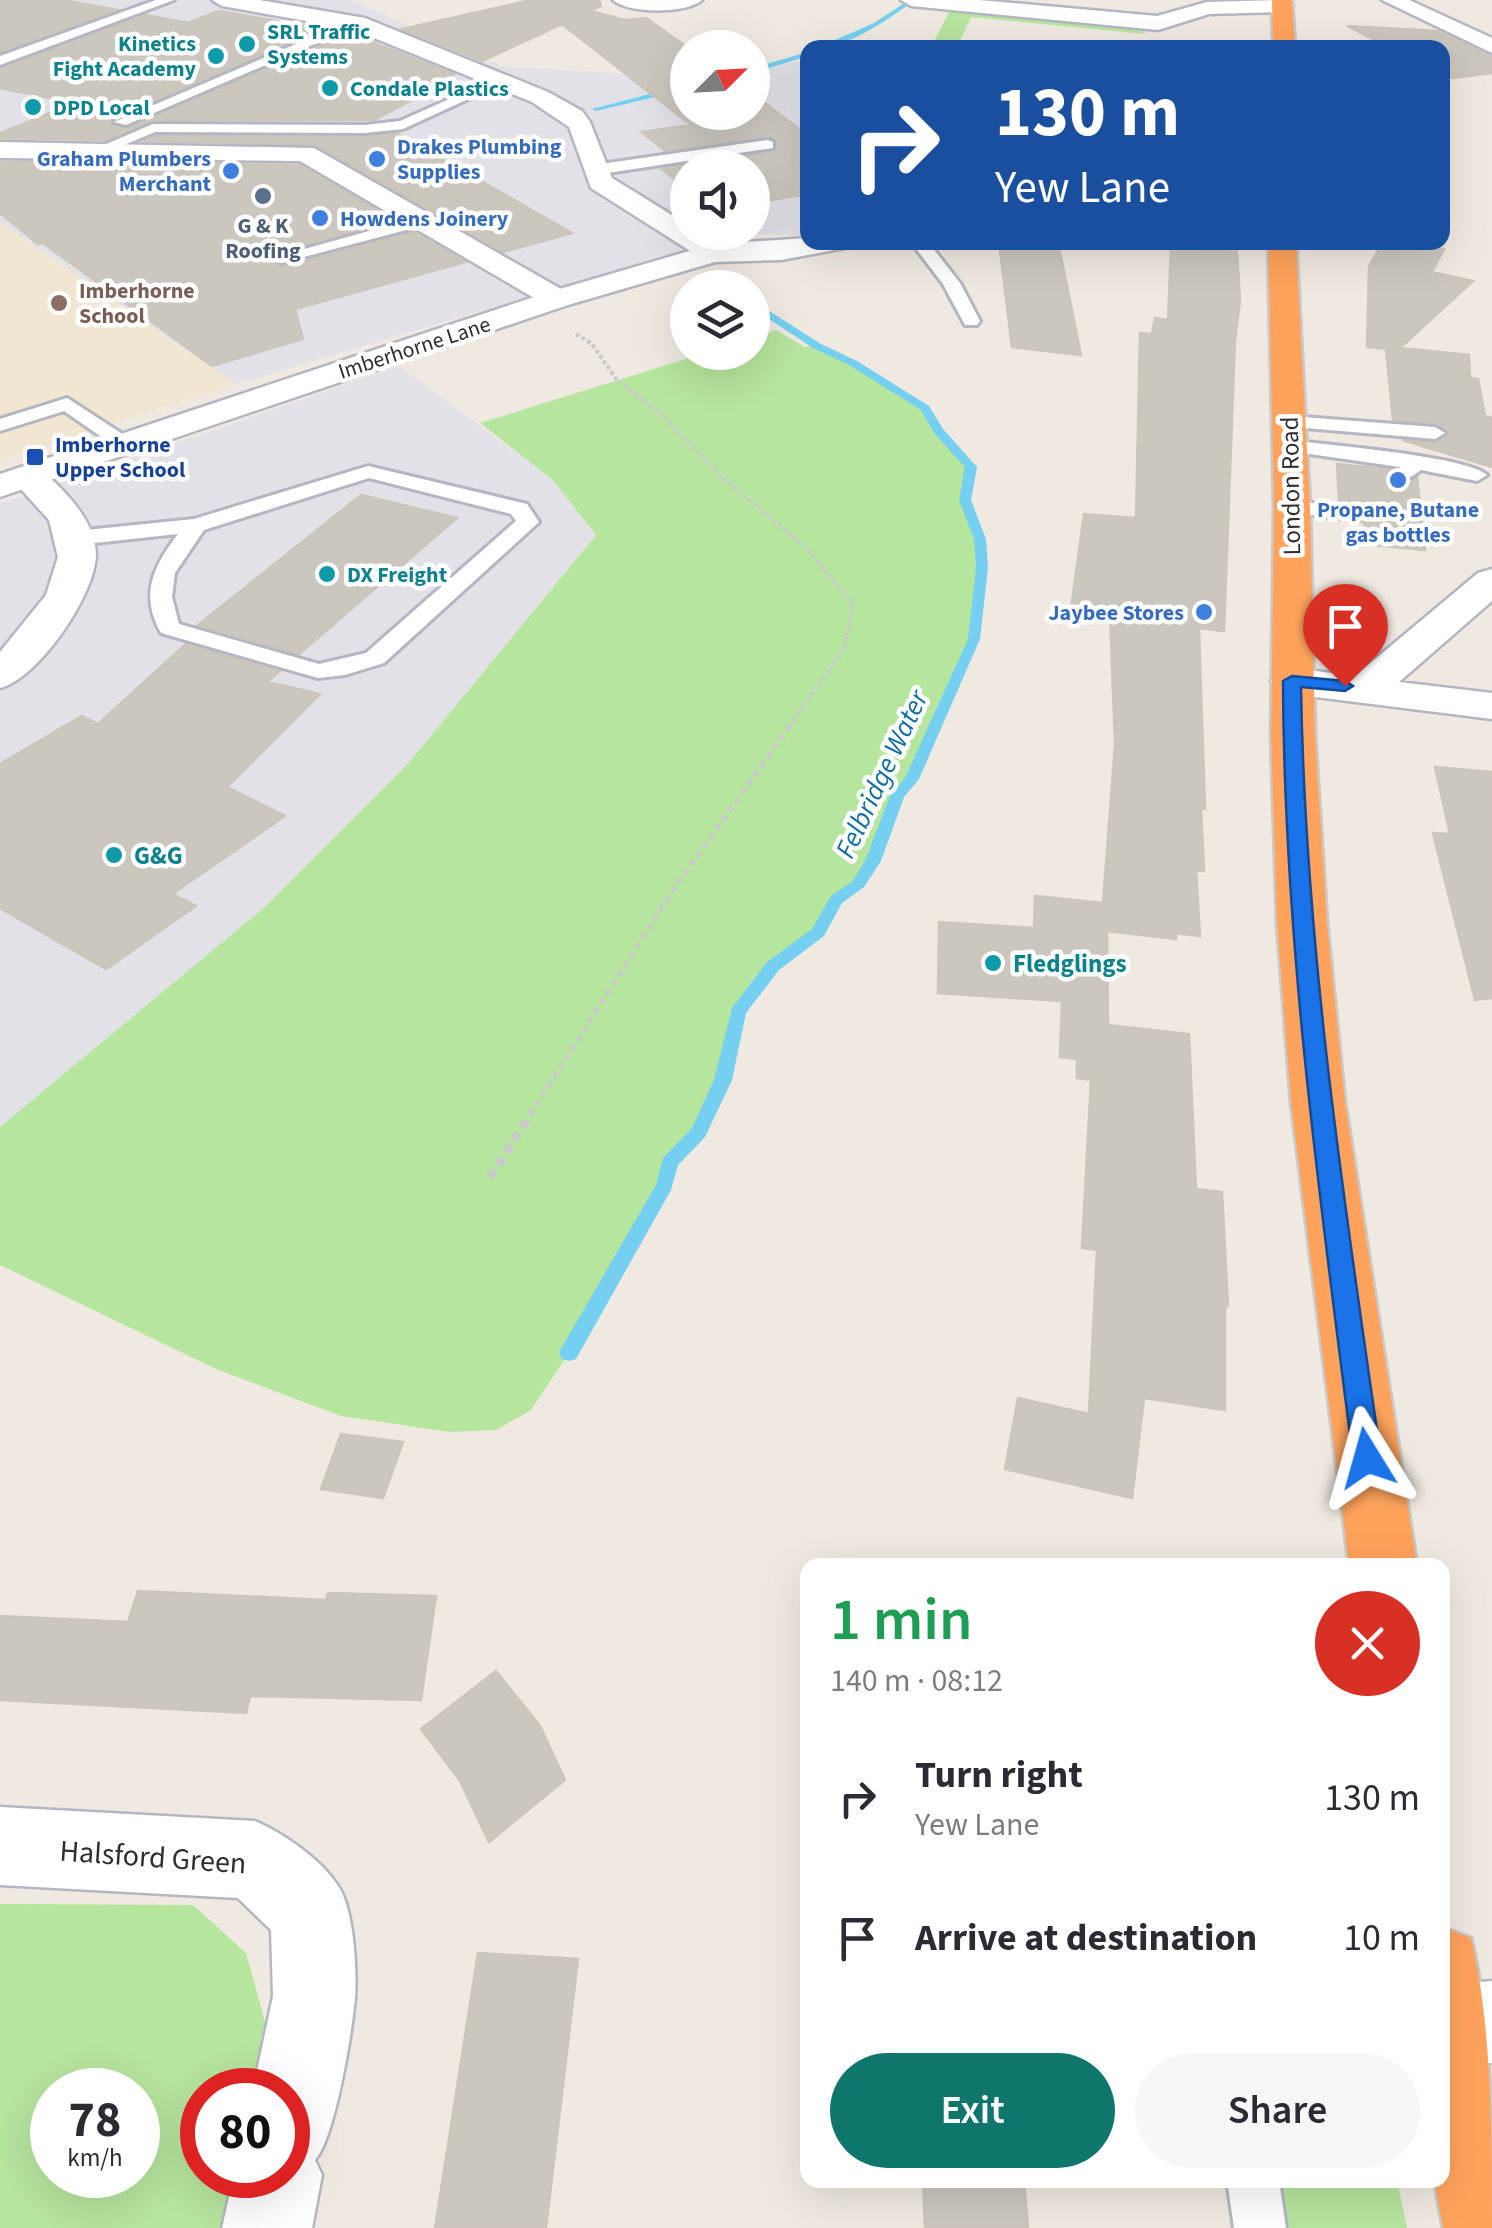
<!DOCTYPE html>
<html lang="en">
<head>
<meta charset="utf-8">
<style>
  :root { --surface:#fff; --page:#f7f7f7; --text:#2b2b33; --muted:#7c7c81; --accent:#0f766e }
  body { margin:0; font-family:"Source Sans 3",sans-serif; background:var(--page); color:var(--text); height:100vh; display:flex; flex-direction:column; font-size:38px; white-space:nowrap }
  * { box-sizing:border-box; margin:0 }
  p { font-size:32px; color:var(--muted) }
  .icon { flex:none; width:55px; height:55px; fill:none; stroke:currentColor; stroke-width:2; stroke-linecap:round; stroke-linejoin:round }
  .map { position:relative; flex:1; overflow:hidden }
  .drawer { position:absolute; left:800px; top:1558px; width:650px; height:630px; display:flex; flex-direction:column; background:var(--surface); border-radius:20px; box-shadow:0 10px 40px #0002 }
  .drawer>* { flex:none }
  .banner { position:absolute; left:800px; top:40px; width:650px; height:210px; border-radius:20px; box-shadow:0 10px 40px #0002; background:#1a4fa0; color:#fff; overflow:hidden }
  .needle { width:65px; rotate:66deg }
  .tools { position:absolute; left:670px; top:30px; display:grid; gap:20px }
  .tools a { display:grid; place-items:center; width:100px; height:100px; border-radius:50%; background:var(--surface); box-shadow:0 10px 40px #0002; font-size:50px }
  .speed { position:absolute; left:30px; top:2068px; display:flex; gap:20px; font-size:50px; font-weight:700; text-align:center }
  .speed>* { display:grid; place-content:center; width:130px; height:130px; border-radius:50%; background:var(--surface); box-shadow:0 10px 40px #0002; line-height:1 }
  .speed small { font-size:25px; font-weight:400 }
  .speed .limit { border:15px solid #d22; background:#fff; color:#111 }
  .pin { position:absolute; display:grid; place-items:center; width:85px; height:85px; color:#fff; margin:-102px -42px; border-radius:50% 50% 50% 0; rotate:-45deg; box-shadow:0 0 10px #0007 }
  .pin .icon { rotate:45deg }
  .me { position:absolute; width:110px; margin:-55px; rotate:352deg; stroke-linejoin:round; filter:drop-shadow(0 0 8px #0008) }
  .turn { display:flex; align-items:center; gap:35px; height:210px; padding:0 30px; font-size:45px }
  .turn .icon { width:130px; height:130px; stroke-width:2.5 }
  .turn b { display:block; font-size:70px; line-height:85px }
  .round { display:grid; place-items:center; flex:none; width:105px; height:105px; border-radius:52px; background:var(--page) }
  .headline { display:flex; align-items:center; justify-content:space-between; height:170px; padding:0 30px }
  h1 { font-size:60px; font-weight:600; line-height:75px; color:#1e9e55 }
  .button { display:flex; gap:20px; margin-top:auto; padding:20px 30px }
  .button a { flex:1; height:115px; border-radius:60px; background:var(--accent); color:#fff; font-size:40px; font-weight:600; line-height:115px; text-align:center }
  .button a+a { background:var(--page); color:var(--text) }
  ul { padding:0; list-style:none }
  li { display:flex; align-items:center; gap:30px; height:140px; padding:0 30px }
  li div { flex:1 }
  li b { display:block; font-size:38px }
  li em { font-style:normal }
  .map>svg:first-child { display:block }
  .industrial { fill:#e3e1e8; fill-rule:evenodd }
  .education { fill:#f0e6d1 }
  .green { fill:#b6e59e; fill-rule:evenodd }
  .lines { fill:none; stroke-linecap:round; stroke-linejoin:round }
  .stream { fill:#75cff0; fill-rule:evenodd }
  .building { fill:#cbc7bf; stroke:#cbc5ba; stroke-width:2.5 }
  .lane-casing { stroke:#b4b7c1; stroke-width:6 }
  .street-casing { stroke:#b4b7c1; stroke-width:5 }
  .secondary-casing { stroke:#b4b7c1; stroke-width:5 }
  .highway-casing { stroke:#c9c9c9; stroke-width:5 }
  .path-far2 { stroke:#c9c9c9; stroke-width:4; stroke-dasharray:4 2.5; stroke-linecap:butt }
  .path-far1 { stroke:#c9c9c9; stroke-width:5; stroke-dasharray:6 5; stroke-linecap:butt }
  .path { stroke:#c9c9c9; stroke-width:8; stroke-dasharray:9 6; stroke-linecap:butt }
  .lane { fill:#fff; fill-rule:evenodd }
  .street { fill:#fff; fill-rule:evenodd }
  .secondary { fill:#fff; fill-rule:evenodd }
  .highway { fill:#ffa35c; fill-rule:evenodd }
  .route { fill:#1a73e8; stroke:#114b97; stroke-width:2.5 }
  .culture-dot { fill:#0f9aa8; stroke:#fff; stroke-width:4 }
  .shop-dot { fill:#3f7fe0; stroke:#fff; stroke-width:4 }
  .service-dot { fill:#5c6f8a; stroke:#fff; stroke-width:4 }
  .education-dot { fill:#8d6e63; stroke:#fff; stroke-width:4 }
  .transit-dot { fill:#1a4fb4; stroke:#fff; stroke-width:4 }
  .labels { text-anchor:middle; stroke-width:9; stroke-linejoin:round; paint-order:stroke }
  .far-culture-label { font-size:22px; font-weight:bold; fill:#0d838f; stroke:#fff; text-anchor:start }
  .far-shop-label { font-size:22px; font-weight:bold; fill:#366cbe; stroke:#fff; text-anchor:start }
  .far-service-label { font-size:22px; font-weight:bold; fill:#4e5e75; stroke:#fff }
  .far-education-label { font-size:22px; font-weight:bold; fill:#785e54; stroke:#fff; text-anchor:start }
  .far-street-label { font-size:22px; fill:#2e2e2e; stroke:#fff }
  .far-transit-label { font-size:22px; font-weight:bold; fill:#164399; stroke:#fff; text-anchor:start }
  .street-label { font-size:25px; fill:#2e2e2e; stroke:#fff }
  .culture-label { font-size:25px; font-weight:bold; fill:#0d838f; stroke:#fff; text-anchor:start }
  .water-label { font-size:28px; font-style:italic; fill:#0d6fa3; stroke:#fff }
  .near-street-label { font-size:30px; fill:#2e2e2e; stroke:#fff }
</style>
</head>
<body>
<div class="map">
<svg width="1492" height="2228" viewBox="0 0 1492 2228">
  <rect width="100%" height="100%" fill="#efe9e1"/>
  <path class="industrial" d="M0,0H351L501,66L687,78L688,112H752L753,69L780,62H807V101L801,112L807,123V236L757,234L675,253L236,384L0,222ZM688,168H752V232H688Z
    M399,366L554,481L596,534L407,765L266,906L0,1127V504Z"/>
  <path class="education" d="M0,222L236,384L0,460Z"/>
  <path class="green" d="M950,10L1145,29V34L971,17L957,47H931Z
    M776,330L805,347L817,346L853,363L905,393L925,408L938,431L971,467L965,500L980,539L982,567L974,639L912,779L897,796L873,861L859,884L836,900L818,932L773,966L738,1012L723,1080L699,1132L669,1163L665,1185L569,1353L531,1410L496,1430L450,1432L341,1416L216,1369L0,1265V1127L266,906L407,765L596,535L554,481L480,423L705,353L752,352L753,338Z
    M0,1904L193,1905L246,1953L273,2051L264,2090H202V2175H244L232,2228H0ZM52,2090H138V2175H52Z
    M1281,2180H1397L1407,2228H1289Z"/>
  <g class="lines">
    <path class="stream" d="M909,0L911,3C887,20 847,48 817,48L874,23Z
      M808,52V56L752,73V68Z
      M673,88L676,92L596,111L592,109Z
      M709,278H715L729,288H718L709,282Z
      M752,300L821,344L857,361L929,406L943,429L977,467L971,500L986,539L988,567L980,639L919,779L904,797L881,861L864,887L842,903L824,936L779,970L746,1013L732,1080L705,1137L678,1165L671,1190L576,1359L569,1361L562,1359L559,1353L562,1347L656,1185L663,1158L692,1128L714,1080L732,1008L767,962L812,929L831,896L853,881L865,861L890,796L905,778L968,639L976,567L974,539L959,500L965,467L934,433L921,410L849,365L813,348L752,308Z"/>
  </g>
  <path class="building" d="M0,0H62L117,10L0,52Z
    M531,0H599L601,6L590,11L625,20L646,18L688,48V112H752V93L808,136V194L752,203V168H688V190L662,169L774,152L776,140L767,136L665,151L642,132L691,125L562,24L482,61L402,29Z
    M219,11L322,29L113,119L111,124L127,128L349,33L454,74L398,100L408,102L374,120H153L106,140L0,138V133L75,103L0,88V68L145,15L188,23Z
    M1347,26L1437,31L1492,57V73L1453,78L1442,73V48H1391Z
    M397,133L572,233L503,252L316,145L143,141L156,136L365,137Z
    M0,162L299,165L394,220L271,254L270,261L282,267L414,232L465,262L295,309L303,339L212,366L43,243L38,244L0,213Z
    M999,242H1058L1081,355L1012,347Z
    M1383,242L1444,249L1432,272L1473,281L1400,348L1469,355L1470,378L1478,379L1485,416L1492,418V467L1402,440L1435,443L1449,432L1435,423L1393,420L1386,349L1367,347L1369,267Z
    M1171,247L1237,251L1240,301L1235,340L1224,631L1199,628L1205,809L1201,808L1204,871L1196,870L1200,936L1176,933V939L1107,931L1108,1025L1189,1034L1196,1189L1222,1192L1228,1306L1225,1305V1410L1144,1398L1132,1498L1005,1469L1018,1398L1089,1414L1097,1250L1082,1248L1091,1080L1077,1078V1059L1060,1057L1062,1001L938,993L939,922L1034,928L1035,896L1103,903L1115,745L1110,613L1071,609L1084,514L1136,518L1140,333L1152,334L1155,318L1168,320Z
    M1337,464L1398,470L1410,481L1417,477L1425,550L1365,544L1364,522L1345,520L1355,511L1339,502Z
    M361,495L457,518L299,654L198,625Z
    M186,644L280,671L267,682L320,694L227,787L285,816L172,894L196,906L106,969L0,908V764L82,716L98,724Z
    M1435,767L1492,772V998L1475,1000L1433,833L1450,834Z
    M341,1434L403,1442L383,1498L321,1489Z
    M138,1591L326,1600L328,1593L436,1596L421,1700L250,1696L246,1713L0,1700V1616L128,1622Z
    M496,1671L540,1726L565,1780L489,1842L460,1781L421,1729Z
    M478,1953L578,1959L546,2228H435Z
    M923,2180H1024L1028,2228H925Z"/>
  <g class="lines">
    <g class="lane-casing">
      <path id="lane" d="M156,0H174L0,65V56Z
        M352,20L363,23L126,125L114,122Z
        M465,92L477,95L403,129L365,133L155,132L103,154L90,151L153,124L365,125L400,121Z
        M768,140L773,142V148L594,175L586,170L594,165Z
        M423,216L431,221L429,224L281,263L272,258Z
        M911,242H928L960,283L980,321L977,325H965L943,284Z
        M67,398L130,439V447H116L64,411L0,431V419Z
        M1289,416L1435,427L1445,433L1435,439L1282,426V418Z
        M1289,440C1325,445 1467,456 1487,475L1477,481L1421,470L1411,477L1404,475L1400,467L1282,450L1279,446Z
        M368,466L527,504L539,522L384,663L345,675L318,678L161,633C139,595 154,565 178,534L76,545L65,538L76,531L194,519ZM369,478L511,514L516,521L366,653L319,664L179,624L172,597L175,573L204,530Z
        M1292,501L1340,506L1351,512L1340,518L1284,512L1281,507L1284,502Z
        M1227,2180H1279L1286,2228H1234Z"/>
    </g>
    <g class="street-casing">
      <path id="street" d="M212,0H259L365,18L548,92L582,111L590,122L612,178L688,225V232H700L727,253L723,259H703L591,188L569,127L532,102L352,29L222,6Z
        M613,0H702C686,14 629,14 613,0Z
        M901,0H979L1157,16L1207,2L1283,0L1293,6L1282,12L1209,14L1158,30L911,6Z
        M1382,0H1409L1492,38V53Z
        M0,142L314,148L568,293L572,299L568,305H546L300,161L0,158Z
        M28,466C44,470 54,481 65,493C81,510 95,530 96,554C96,594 38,679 0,688V652L46,595L58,557L49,520L10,477L15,469Z
        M1492,569V601L1399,682L1492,693V719L1292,694L1277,690L1271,681L1277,672L1292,668L1355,676L1478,573Z
        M0,1807L255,1821C283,1833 322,1860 338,1886C354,1909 357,1970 355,1998C352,2032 335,2138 315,2160L322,2175L312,2228H222L234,2175H288V2090H253L273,1996L271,1930L238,1898L0,1885Z
        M1492,1981V2063L1451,2064L1442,2061V1985Z"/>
    </g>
    <g class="secondary-casing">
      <path id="secondary" d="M808,238V242H849L845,248L781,260L715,262L568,305L0,497V474L546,293L713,244Z"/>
    </g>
    <g class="highway-casing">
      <path id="highway" d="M1272,0H1292L1295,48H1273Z
        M1268,242H1296L1310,507L1315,736L1327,923L1345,1102L1417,1565H1349L1291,1102L1277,923L1271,736L1274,507Z
        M1442,1927L1471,1938C1492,2024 1492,2136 1492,2228H1443L1434,2180H1442Z"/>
    </g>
    <path class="path-far2" d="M576,334L591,343L617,380L662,415L721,476L807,549L853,604L844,649L787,729"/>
    <path class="path-far1" d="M530,1115L673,890L789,727"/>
    <path class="path" d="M490,1178L532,1112"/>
    <use href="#lane" class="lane"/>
    <use href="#street" class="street"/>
    <use href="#secondary" class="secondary"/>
    <use href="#highway" class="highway"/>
  </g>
  <path class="route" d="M1292,676L1345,681L1353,686L1345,691L1301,687C1305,946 1344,1202 1381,1458L1377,1467L1367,1470L1357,1467L1353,1458C1320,1200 1284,942 1283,681Z"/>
  <g class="culture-dot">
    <circle cx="247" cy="44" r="10"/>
    <circle cx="216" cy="56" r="10"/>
    <circle cx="330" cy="88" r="10"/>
    <circle cx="33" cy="107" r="10"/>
    <circle cx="327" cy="574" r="10"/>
    <circle cx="114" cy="855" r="10"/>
    <circle cx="993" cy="963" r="10"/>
  </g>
  <g class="shop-dot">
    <circle cx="377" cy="159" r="10"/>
    <circle cx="231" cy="171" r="10"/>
    <circle cx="320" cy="218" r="10"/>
    <circle cx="1398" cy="480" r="10"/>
    <circle cx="1204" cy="612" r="10"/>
  </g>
  <circle class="service-dot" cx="263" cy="196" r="10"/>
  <circle class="education-dot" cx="59" cy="303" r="10"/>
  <rect class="transit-dot" x="25" y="447" width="20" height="20" rx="5"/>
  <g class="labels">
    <g class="far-culture-label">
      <text x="267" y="39">SRL Traffic<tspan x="267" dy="25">Systems</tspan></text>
      <text x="196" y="51" text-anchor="end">Kinetics<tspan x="196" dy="25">Fight Academy</tspan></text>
      <text x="350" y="96">Condale Plastics</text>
      <text x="53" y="115">DPD Local</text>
      <text x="347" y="582">DX Freight</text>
    </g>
    <g class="far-shop-label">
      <text x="397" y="154">Drakes Plumbing<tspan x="397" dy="25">Supplies</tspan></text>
      <text x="211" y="166" text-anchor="end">Graham Plumbers<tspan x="211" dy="25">Merchant</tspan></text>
      <text x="340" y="226">Howdens Joinery</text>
      <text x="1398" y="517" text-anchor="middle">Propane, Butane<tspan x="1398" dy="25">gas bottles</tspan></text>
      <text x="1184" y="620" text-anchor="end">Jaybee Stores</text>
    </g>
    <g class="far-service-label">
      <text x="263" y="233">G &amp; K<tspan x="263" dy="25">Roofing</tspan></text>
    </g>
    <g class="far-education-label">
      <text x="79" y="298">Imberhorne<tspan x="79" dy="25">School</tspan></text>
    </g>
    <g class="far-street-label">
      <text transform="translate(414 347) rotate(-18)" y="8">Imberhorne Lane</text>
    </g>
    <g class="far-transit-label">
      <text x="55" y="452">Imberhorne<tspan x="55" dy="25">Upper School</tspan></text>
    </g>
    <g class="street-label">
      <text transform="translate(1290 486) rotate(-91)" y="9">London Road</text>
    </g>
    <g class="culture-label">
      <text x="134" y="864">G&amp;G</text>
      <text x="1013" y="972">Fledglings</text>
    </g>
    <g class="water-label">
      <text transform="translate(881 774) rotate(-65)" y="10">Felbridge Water</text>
    </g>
    <g class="near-street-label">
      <text transform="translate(153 1857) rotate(4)" y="10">Halsford Green</text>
    </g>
  </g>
</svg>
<div class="tools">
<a><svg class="needle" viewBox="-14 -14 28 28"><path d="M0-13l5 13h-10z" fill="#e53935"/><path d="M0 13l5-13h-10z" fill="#7c7c81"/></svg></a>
<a><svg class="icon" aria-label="sound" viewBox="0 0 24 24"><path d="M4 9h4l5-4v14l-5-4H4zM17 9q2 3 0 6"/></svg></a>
<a><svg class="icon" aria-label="layers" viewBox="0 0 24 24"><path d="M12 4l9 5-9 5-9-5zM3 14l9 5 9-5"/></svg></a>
</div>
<div class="speed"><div>78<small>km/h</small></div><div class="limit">80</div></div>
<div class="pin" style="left:1345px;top:686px;background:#d93025"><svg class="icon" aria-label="arrive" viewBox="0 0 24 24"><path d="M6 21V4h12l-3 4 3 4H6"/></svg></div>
<svg class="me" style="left:1367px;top:1458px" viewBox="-20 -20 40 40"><path d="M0-17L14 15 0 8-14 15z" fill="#1a73e8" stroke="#fff" stroke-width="4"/></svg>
<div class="banner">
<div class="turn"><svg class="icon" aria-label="right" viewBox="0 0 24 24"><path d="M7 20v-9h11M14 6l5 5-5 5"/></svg><div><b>130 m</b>Yew Lane</div></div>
</div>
<section class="drawer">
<div class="headline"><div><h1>1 min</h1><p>140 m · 08:12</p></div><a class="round" style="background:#d93025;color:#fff"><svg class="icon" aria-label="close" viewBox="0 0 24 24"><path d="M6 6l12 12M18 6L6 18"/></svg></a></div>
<ul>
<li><svg class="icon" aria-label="right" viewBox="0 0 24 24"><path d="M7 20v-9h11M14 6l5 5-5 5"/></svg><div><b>Turn right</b><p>Yew Lane</p></div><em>130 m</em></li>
<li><svg class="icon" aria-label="arrive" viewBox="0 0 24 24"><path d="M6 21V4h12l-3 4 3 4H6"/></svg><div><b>Arrive at destination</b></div><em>10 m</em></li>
</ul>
<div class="button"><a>Exit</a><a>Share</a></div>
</section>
</div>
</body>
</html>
